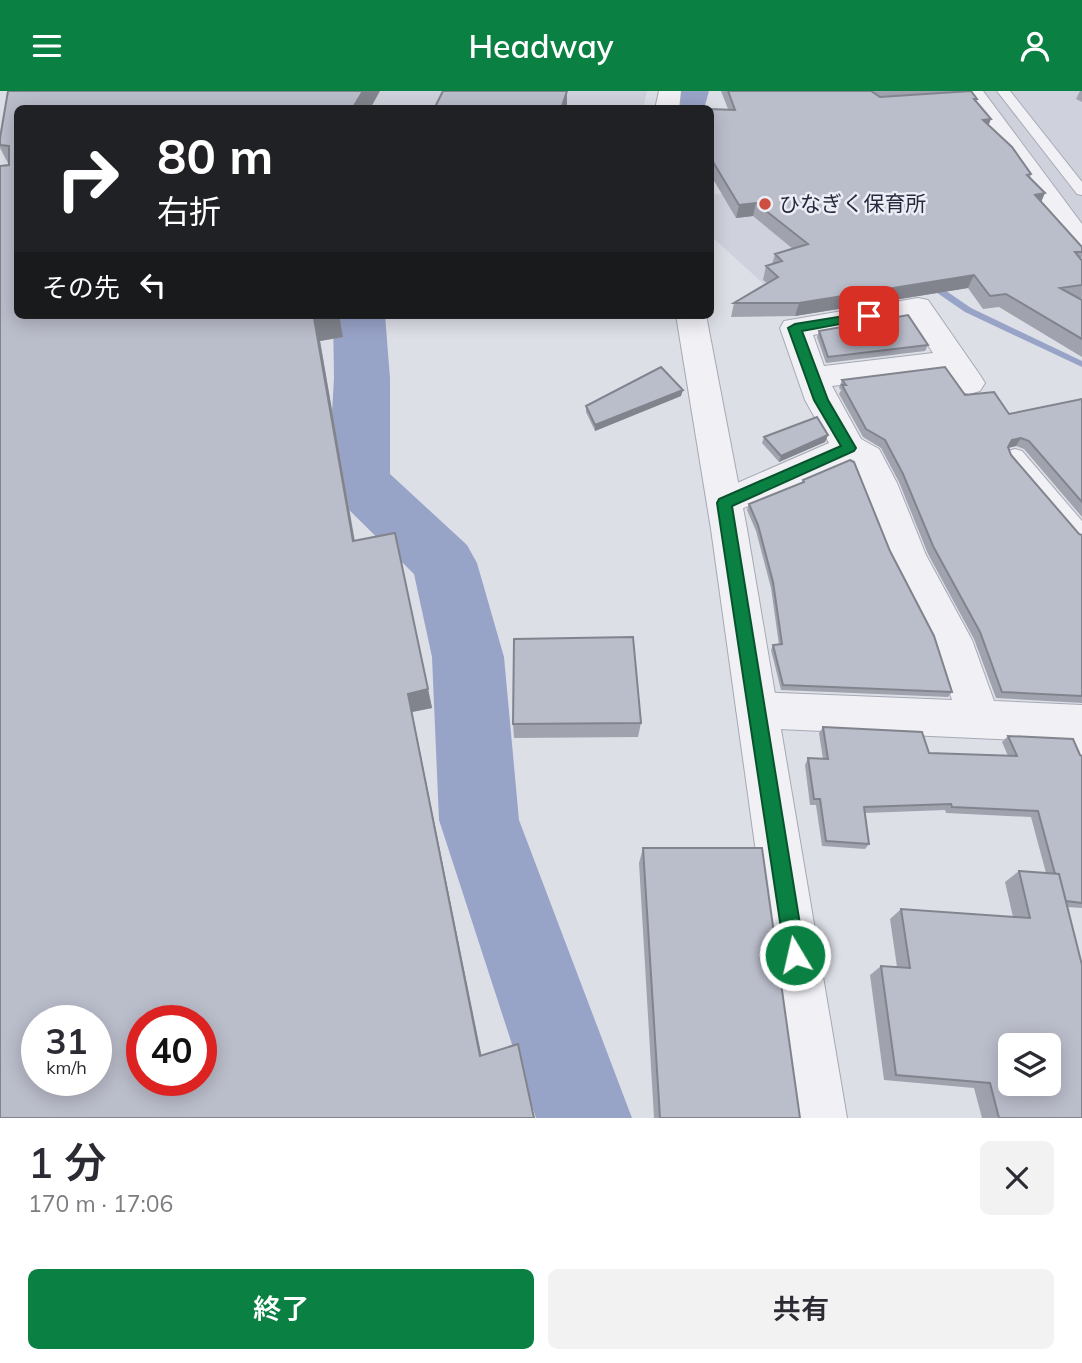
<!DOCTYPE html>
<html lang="ja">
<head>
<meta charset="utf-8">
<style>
  :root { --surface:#fff; --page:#f2f2f3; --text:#2b2b33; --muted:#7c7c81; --accent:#0b8043 }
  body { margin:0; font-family:Mulish,"Noto Sans JP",sans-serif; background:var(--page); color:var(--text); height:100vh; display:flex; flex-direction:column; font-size:26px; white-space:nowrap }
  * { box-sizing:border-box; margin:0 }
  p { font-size:23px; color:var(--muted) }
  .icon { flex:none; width:38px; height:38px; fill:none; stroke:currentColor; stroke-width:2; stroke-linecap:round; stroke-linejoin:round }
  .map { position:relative; height:1027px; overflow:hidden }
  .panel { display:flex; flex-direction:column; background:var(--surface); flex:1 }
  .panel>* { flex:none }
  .hud { position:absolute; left:14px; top:14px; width:700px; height:214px; border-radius:10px; box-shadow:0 4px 18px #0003; background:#202124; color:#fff; overflow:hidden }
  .controls { position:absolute; left:998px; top:942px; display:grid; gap:14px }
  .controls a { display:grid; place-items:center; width:63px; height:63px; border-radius:10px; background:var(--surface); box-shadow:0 4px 18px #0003; font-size:35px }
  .speed { position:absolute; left:21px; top:914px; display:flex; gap:14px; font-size:35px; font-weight:700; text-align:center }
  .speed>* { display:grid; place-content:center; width:91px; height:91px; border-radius:50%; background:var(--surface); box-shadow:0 4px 18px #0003; line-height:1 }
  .speed small { font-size:18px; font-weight:400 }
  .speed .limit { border:10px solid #d22; background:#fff; color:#111 }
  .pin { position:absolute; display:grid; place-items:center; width:60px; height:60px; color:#fff; margin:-30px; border-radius:14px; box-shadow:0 4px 10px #0006 }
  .me { position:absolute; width:77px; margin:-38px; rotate:351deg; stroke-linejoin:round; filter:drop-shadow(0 0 5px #0008) }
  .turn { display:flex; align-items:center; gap:24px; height:147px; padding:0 28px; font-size:32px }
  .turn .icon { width:91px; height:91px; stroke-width:2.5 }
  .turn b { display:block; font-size:49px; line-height:60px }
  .then { display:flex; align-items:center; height:66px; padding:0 28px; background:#0003; gap:14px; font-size:26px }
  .round { display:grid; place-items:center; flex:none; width:74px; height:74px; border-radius:10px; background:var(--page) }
  .overview { display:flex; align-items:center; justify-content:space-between; height:119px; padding:0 28px }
  h1 { font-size:42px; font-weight:600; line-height:52px }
  .button { display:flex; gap:14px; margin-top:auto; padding:14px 28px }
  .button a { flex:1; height:80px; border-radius:10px; background:var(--accent); color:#fff; font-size:28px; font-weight:600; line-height:80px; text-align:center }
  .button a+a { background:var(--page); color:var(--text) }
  header { display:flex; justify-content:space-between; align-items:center; height:91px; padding:0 28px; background:var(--accent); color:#fff; font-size:32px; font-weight:600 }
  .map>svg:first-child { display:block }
  .built { fill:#cfd1dc }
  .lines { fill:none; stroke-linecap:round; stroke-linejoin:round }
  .stream { fill:#98a3c8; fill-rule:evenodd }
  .river { fill:#98a3c8; fill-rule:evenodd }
  .service-casing { stroke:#a6a9b4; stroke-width:2 }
  .minor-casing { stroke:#a6a9b4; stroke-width:2 }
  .tertiary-casing { stroke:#a6a9b4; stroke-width:2 }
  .service { fill:#f0f0f5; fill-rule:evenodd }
  .minor { fill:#f0f0f5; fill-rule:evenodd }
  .tertiary { fill:#f0f0f5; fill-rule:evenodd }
  .wall { fill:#a0a3ae }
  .shaded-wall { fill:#82848d }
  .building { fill:#babdca; stroke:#82848d; stroke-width:2; fill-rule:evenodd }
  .route { fill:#0b8043; stroke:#07532c; stroke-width:2 }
  .poi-dot { fill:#ce4d41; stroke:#edeef5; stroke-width:2.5 }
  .labels { text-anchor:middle; stroke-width:5; stroke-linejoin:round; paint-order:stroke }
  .far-poi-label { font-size:21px; fill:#272a3e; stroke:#edeef5; text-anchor:start }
</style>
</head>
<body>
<header><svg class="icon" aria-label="menu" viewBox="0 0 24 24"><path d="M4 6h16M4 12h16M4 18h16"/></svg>Headway<svg class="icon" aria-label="person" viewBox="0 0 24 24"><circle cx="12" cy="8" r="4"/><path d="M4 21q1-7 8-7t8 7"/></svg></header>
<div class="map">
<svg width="1082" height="1027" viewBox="0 0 1082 1027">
  <rect width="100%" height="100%" fill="#dddfe7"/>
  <path class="built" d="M292,0H647L643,18H297Z
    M984,0H1082V131Z
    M784,97L894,184L778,206L711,145V104Z"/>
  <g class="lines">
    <path class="stream" d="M686,11L694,18H687L683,13Z
      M930,193H936L971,217L1082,270V276L965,221L930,197Z"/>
    <path class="river" d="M669,0H709L704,18H662Z
      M333,224H385L390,287V383L467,454L477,472L504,566L519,729L632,1027H536L439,729L432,566L414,483L337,407L328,391L334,287Z"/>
    <g class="service-casing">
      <path id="service" d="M997,0H1010L1082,91V104L1077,103Z
        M1015,358L1022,360L1082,430V452L1075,449L1008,370L1006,365L1008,360Z
        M1072,622L1080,625L1082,629V671L1074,668L1061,632L1064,625Z"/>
    </g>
    <g class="minor-casing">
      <path id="minor" d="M960,0H983L1082,133V160L1072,158Z
        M918,207L928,209L980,284L985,292L980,300L969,303L958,300L946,281L832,295L861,348L879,358L897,392L926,464L972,549L994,610L1082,614V652L757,637L742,632L736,619L742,606L757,601L952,609L933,550L889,465L854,375L848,372L725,425L712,421L707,412L712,403L829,352L805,309L780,237L784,230ZM910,227L933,262L824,275L813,244Z"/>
    </g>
    <g class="tertiary-casing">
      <path id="tertiary" d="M659,0H681L679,18H655Z
        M676,224H706L747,438L847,1027H793L711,438Z"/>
    </g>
    <use href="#service" class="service"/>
    <use href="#minor" class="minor"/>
    <use href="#tertiary" class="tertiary"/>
  </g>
  <path class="wall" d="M721,0H957L977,8L976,10L989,34L1031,83L1030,87L1041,111L1082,156V166L1081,168L1082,170V207H1078L1082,209V266L999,216L983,218L968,197L795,225L731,226L734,212L767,192L763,189L766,175L772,173L775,163L793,158L753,125L736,127L710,83V18H728Z
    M1080,0H1082V11L1076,8Z
    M18,18L343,246L320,250L355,450L428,598L432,617L412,621L481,965L534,1027H0L9,74L0,57V47Z
    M588,224H652V226L588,227Z
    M819,240L928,254L925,260L826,272L817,246Z
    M842,289L965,304L1009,323L1082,308V426L1024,358L1016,355L1009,357L1011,364L1079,443L1082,444V612L996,607L974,548L928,463L899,391L881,357L863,346L839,303L841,299L839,297Z
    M681,305L595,340L586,321V315Z
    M828,344L825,351L779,371L762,352L764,346Z
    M803,389L890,460L952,601L948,606L781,599L771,559L773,554H779L771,497L756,440L747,419L749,413L802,392Z
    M641,632L638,646L514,647L513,633Z
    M823,636L929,662L1008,665L1002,651L1008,645L1082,665V817L1067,816L1082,1027H982L974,997L884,989L870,884L881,875L897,876L890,828L901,818L1013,826L1005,791L1019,780L1046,782L1031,726L946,722L945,719L865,722L869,753L865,758L822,755L816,714H810L805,674L808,667L823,668L819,642Z
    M643,757L800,1027H654L639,772Z"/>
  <path class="shaded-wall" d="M363,0H380L370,18H352Z
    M567,0V18H561Z
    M991,28L986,41L983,29Z
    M1045,102L1039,116L1035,104Z
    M756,112L753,125L736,127L739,114Z
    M974,184L968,197L795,225L799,212Z
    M336,224H339L343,246L320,250L358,471L353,450L314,227Z
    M683,299L681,305L595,340V334Z
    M828,344L825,351L779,371L781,365Z
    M1021,347L1016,355L1007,357L1012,349Z
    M428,598L432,617L412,621L483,972L480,965L408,603Z"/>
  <path class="building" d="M8,0H363L352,18H18V224H336L314,227L353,450L395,442L428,598L408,603L480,965L518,953L534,1027H0V75L9,74V55L0,54V47ZM37,929H96V989H37ZM142,929H201V989H142Z
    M443,0H567L561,18H434Z
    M728,0H871L880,6L971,0L977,8H974L991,28L983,29L1012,56L1031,83L1027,84L1045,102L1035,104L1082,156V161H1075L1082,170V194L1060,197L1082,209V248L1006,203L990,205L974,184L799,212H734L778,186L766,175L782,170L775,163L808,153L756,112L739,114L710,66V18L735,19Z
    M908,224L928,254L828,266L819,240Z
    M661,276L683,299L595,334L586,315Z
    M945,276L965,304L994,301L1009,323L1082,308V411L1029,350L1021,347L1012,349L1008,356L1011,364L1079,443L1082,444V605L1002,601L980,541L933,455L903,383L885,349L866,338L842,294H846L842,289Z
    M817,326L828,344L781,365L764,346Z
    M850,369L854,371L890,460L934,545L952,601L783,594L773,554L782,553L773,491L758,434L749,413L804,391L803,389Z
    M633,546L641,632L513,633L514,548Z
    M823,636L922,641L929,662L1017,665L1008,645L1073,648L1080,664L1082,665V812L1066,810L1059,783H1055L1038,720L952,716L951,713L864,716L869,753L826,750L820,708H814L808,667L828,668Z
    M643,757H762L800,1027H660Z
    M1019,780L1059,783L1082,874V1027H999L990,992L896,984L881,875L910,877L901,818L1030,827ZM1010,954H1048V992H1010Z"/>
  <path class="route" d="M869,221L873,222V227L802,240L828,309L856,357L854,360L732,415L805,864L802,871L795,874L787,871L785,864L717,412L719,408L841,355L814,309L788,237L795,233Z"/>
  <circle class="poi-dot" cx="765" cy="113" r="7"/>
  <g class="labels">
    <g class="far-poi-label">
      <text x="779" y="120">ひなぎく保育所</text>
    </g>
  </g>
</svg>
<div class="controls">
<a><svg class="icon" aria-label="layers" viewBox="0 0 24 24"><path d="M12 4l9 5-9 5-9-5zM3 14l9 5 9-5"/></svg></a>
</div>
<div class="speed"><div>31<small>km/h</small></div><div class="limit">40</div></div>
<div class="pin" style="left:869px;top:225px;background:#d93025"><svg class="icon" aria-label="arrive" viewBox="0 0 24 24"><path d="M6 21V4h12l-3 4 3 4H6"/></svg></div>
<svg class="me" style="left:795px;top:864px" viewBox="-20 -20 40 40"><circle r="17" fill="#0b8043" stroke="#fff" stroke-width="3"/><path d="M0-11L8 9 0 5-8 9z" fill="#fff"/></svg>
<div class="hud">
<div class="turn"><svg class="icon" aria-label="right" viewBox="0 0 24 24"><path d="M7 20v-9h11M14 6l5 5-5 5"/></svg><div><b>80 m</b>右折</div></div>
<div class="then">その先<svg class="icon" aria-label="left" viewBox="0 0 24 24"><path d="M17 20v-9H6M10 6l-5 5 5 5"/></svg></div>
</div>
</div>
<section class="panel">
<div class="overview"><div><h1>1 分</h1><p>170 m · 17:06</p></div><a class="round"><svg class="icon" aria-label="close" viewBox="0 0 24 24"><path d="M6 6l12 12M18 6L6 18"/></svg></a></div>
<div class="button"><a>終了</a><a>共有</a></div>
</section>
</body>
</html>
